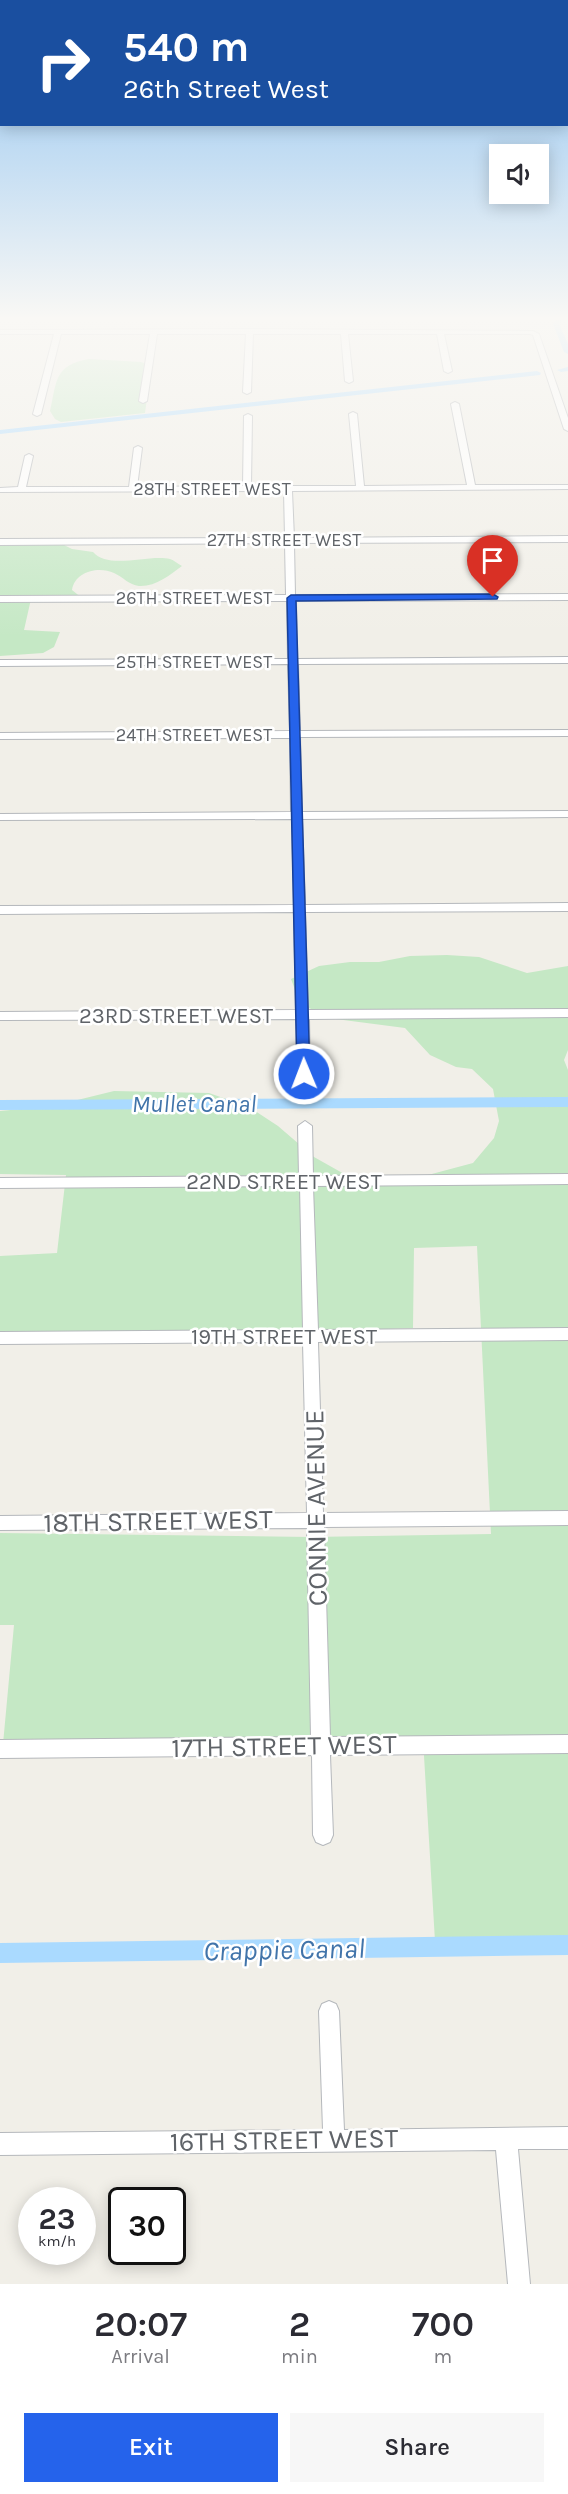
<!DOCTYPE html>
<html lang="en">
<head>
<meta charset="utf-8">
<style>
  :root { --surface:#fff; --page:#f7f7f7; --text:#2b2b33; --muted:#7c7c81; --accent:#2563eb }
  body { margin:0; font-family:Karla,sans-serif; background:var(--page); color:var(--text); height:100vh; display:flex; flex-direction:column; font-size:22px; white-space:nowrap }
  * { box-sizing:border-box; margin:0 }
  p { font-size:20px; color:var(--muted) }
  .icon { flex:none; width:33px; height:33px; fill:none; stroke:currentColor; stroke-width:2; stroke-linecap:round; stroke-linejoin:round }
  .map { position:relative; height:2284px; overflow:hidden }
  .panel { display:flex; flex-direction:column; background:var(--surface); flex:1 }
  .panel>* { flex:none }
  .guide { position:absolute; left:0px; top:0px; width:568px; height:126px; box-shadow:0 3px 15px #0003; background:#1a4fa0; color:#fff; overflow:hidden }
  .fabs { position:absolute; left:489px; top:144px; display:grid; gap:12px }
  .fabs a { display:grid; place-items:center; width:60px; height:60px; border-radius:0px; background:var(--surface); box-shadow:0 3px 15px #0003; font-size:30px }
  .speed { position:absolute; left:18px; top:2187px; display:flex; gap:12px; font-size:30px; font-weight:700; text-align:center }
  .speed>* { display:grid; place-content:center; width:78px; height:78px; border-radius:50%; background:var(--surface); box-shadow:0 3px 15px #0003; line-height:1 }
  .speed small { font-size:15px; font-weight:400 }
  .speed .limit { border:3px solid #111; border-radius:9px; background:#fff; color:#111 }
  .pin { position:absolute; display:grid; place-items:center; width:51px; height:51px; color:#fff; margin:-62px -26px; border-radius:50% 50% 50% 0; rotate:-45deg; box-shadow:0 0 6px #0007 }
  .pin .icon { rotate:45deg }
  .me { position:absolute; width:66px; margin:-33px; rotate:359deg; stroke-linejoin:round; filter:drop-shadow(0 0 4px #0008) }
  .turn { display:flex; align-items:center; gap:21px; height:126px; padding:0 24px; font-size:27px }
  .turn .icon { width:78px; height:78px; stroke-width:2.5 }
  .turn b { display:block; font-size:42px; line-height:51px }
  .eta { display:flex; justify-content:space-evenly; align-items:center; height:102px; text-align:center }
  .eta b { font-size:36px; font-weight:600; line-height:42px }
  .primary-button { display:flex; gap:12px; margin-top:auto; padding:12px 24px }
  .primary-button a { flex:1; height:69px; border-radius:0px; background:var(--accent); color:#fff; font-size:24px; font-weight:600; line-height:69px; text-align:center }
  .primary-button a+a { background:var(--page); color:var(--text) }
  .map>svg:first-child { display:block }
  .green { fill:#c5e8c5 }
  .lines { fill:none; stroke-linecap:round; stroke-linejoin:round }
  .canal { fill:#aadaff; fill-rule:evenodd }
  .minor-casing { stroke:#b5b8bc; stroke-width:2 }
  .minor { fill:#fff; fill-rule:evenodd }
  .route { fill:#2563eb; stroke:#184099; stroke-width:1.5 }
  .labels { text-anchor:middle; stroke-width:5; stroke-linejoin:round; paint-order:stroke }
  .far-street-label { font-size:18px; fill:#5f6368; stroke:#fff }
  .street-label { font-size:22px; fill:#5f6368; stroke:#fff }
  .water-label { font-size:24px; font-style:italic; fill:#4174aa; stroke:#fff }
  .near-street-label { font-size:27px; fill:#5f6368; stroke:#fff }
  .near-water-label { font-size:28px; font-style:italic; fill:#4174aa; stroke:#fff }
</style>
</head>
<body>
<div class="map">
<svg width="568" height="2284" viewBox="0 0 568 2284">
  <rect width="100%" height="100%" fill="#f1efe8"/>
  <path class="green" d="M89,359L141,362L149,365L151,369L145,413L61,422L55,419L50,411C57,381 54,365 89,359Z
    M0,542H58L72,549L93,552C108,570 149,554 170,559C174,560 178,564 182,566C170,575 155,587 139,586C129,585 123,577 114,573C99,566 75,571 72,590L82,598L31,599L24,630L60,632L54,647L43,653L0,656Z
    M447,955L479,957L527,973L568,966V1050L564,1060L568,1070V1945L435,1941L423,1739L3,1744L14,1625H0V1533L312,1537L491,1534L477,1246L414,1248L413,1328L308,1332L0,1334V1256L57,1253L66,1175L0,1174V1111L53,1106L114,1091L209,1093L249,1107L278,1126L314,1157L346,1175L374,1180L428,1175L473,1163L494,1138L499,1121L493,1089L472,1069L456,1067L430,1055L405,1028L328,1018L300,1003L291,979L319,966L350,962H379L410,956Z"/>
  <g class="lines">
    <path class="canal" d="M558,317L563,319L559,324L568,344V354L564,352L553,324Z
      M568,367V371L561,372L557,370Z
      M537,371L541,373L540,375L0,434V430Z
      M568,1097V1107L0,1110V1100Z
      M568,1935V1955L0,1963V1943Z"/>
    <g class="minor-casing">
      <path id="minor" d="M250,329L533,331L539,334L568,418V431L564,429L533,335L530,334H444L452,371L448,373L444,371L437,334H348L353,381L349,383L345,381L341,334H253L251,392L247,394L243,392L246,334H157L147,401L143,403L139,401L150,334H61L41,414L37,416L33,414L54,334H0V330Z
        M455,402L459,404L475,485H568V489L292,491L294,538L568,536V542L294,543L295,595L568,594V600L296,601L297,659L568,657V663L298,664L300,731L568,730V736L300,737L302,812L568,811V817L302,819L305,905L568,903V911L305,912L308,1010L568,1009V1017L309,1019L310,1074L304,1078L298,1074L296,1019L0,1020V1012L296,1010L294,912L0,914V906L294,905L292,819L0,820V814L291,812L290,738L0,739V733L290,731L288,664L0,666V660L288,659L287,601L0,602V596L286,595L285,543L0,545V539L285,538L284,491L0,492V488L18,487L25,456L29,454L33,456L26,487H129L134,448L138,446L142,448L137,487L243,486L244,416L248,414L252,416L251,486H356L349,414L353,412L357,414L364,486L467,485L451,404Z
        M305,1121L312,1126L313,1176L568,1174V1184L313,1186L318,1330L568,1328V1340L318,1342L323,1513L568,1511V1525L324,1527L330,1737L568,1735V1753L330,1755L333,1835L330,1842L323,1845L316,1842L313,1835L312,1755L0,1758V1740L311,1737L307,1528L0,1530V1516L307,1513L303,1342L0,1344V1332L303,1330L300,1186L0,1188V1178L299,1176L298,1126Z
        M329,2001L336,2004L339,2011L344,2130L568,2127V2149H518L530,2284H508L496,2150L0,2155V2133L323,2130L319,2011L322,2004Z"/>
    </g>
    <use href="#minor" class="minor"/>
  </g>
  <linearGradient id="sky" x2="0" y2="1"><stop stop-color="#8fc3f1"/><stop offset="0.5" stop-color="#f9f8f5"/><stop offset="1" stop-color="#f9f8f5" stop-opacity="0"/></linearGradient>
  <rect width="568" height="637" fill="url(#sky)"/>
  <path class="route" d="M493,594L498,597L497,599L296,601L310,1074L304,1079L299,1077L297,1074L287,598L291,595Z"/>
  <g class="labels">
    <g class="far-street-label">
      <text x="212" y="495">28TH STREET WEST</text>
      <text x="284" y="546">27TH STREET WEST</text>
      <text x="194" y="604">26TH STREET WEST</text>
      <text x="194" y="668">25TH STREET WEST</text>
      <text x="194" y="741">24TH STREET WEST</text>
    </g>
    <g class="street-label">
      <text x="176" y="1023">23RD STREET WEST</text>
      <text x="284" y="1189">22ND STREET WEST</text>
      <text x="284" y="1344">19TH STREET WEST</text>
    </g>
    <g class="water-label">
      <text x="194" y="1112">Mullet Canal</text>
    </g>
    <g class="near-street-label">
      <text transform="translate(316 1508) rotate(-91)" y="9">CONNIE AVENUE</text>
      <text transform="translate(158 1521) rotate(-1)" y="9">18TH STREET WEST</text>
      <text transform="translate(284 1746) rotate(-1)" y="9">17TH STREET WEST</text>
      <text transform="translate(284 2140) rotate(-1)" y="9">16TH STREET WEST</text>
    </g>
    <g class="near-water-label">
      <text transform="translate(284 1949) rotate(-1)" y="10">Crappie Canal</text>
    </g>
  </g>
</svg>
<div class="fabs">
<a><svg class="icon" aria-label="sound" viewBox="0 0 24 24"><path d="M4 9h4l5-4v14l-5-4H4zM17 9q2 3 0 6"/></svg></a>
</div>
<div class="speed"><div>23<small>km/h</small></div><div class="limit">30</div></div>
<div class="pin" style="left:493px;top:597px;background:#d93025"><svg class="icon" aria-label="arrive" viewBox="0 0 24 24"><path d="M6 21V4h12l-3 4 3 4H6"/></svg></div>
<svg class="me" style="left:304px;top:1074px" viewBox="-20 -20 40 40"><circle r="17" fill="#2563eb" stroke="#fff" stroke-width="3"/><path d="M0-11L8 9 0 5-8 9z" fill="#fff"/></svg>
<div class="guide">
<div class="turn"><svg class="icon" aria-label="right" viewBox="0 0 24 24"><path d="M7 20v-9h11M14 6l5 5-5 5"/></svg><div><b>540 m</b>26th Street West</div></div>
</div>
</div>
<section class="panel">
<div class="eta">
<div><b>20:07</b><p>Arrival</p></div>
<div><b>2</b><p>min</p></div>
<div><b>700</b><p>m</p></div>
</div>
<div class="primary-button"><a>Exit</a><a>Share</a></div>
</section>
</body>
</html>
